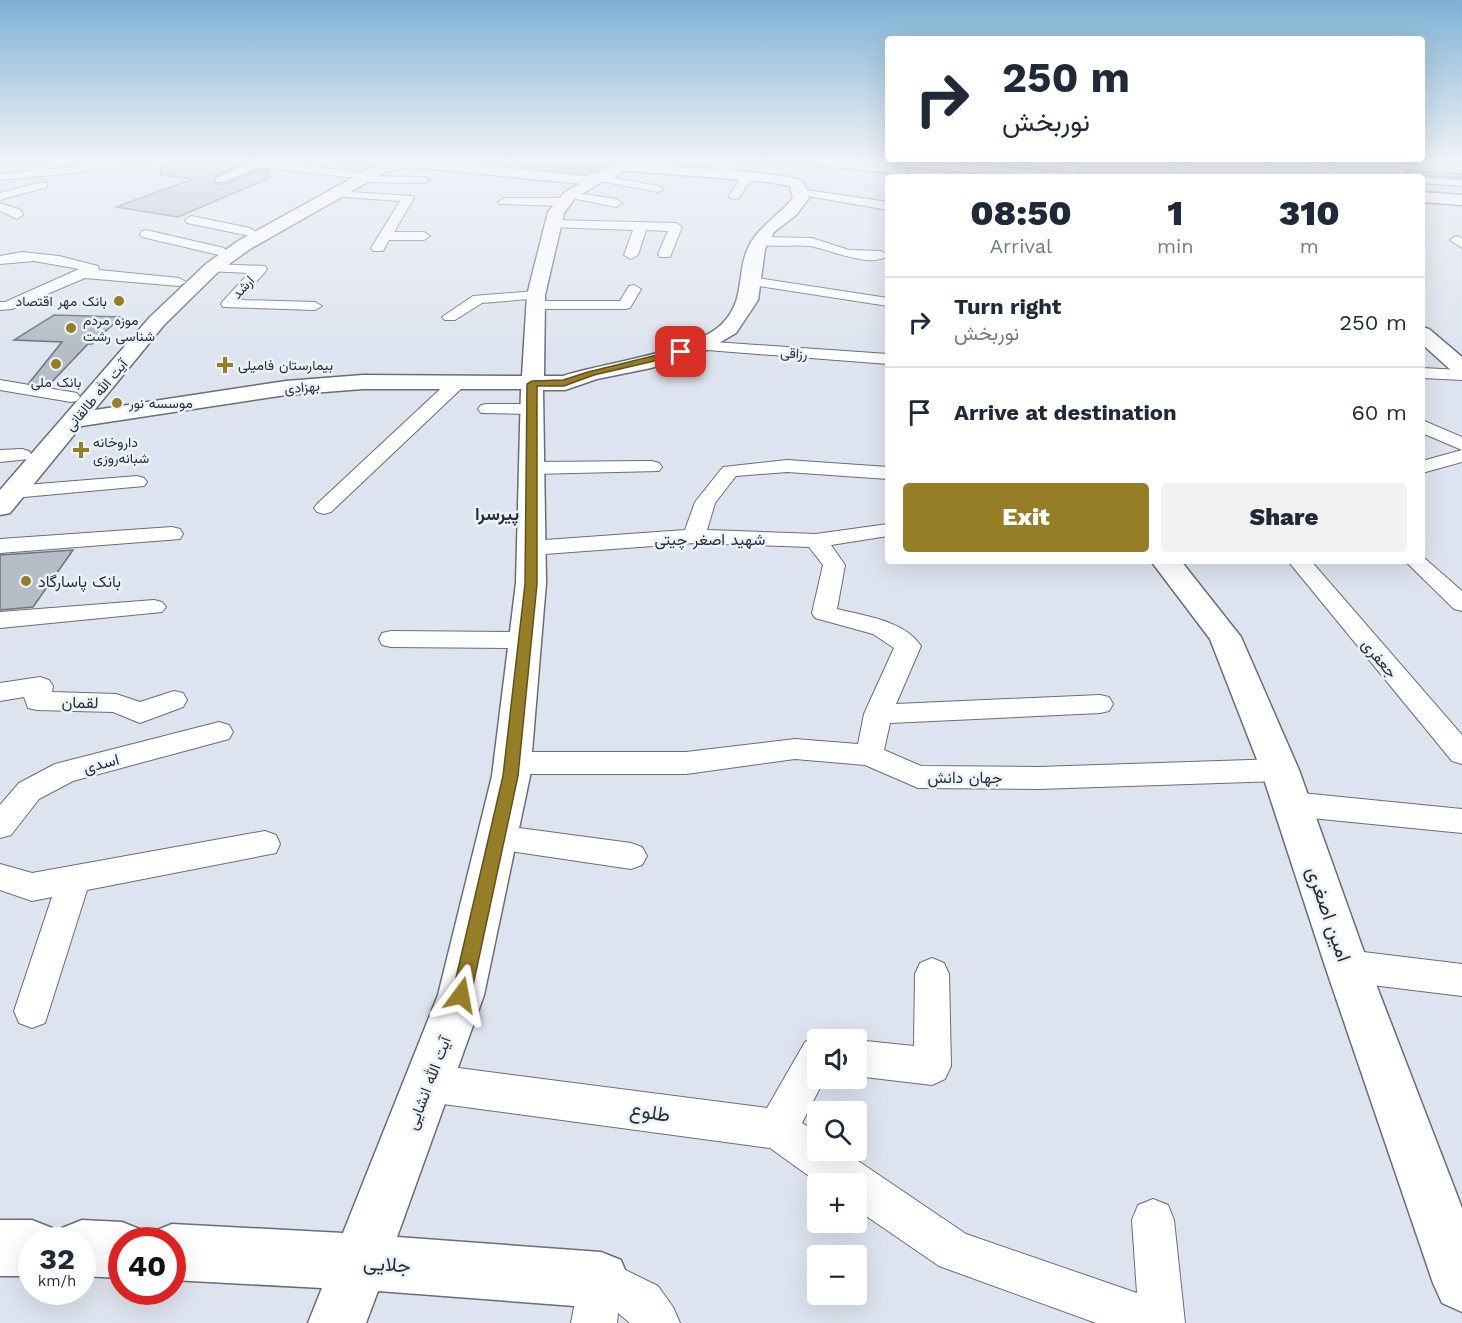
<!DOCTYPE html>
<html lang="en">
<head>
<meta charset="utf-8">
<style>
  :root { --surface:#fff; --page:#f2f2f3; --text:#1f2937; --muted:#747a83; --line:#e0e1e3; --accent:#957e26 }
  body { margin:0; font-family:"Work Sans",Vazirmatn,sans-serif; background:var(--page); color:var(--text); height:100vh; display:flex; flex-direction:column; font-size:22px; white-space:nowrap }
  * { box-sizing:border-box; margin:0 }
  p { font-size:20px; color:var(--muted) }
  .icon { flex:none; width:33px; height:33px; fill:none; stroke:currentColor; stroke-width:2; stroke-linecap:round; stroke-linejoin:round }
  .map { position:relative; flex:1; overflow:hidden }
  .sheet { position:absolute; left:885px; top:174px; width:540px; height:390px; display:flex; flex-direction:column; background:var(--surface); border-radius:6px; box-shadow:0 6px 24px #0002 }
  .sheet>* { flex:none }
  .top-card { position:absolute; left:885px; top:36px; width:540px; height:126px; border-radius:6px; box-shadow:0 6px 24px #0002; background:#fff; color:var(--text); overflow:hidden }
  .fabs { position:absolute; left:807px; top:1029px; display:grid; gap:12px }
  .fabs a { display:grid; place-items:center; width:60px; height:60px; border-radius:6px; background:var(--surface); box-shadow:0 6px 24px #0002; font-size:30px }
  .speed { position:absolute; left:18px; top:1227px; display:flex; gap:12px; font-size:30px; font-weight:700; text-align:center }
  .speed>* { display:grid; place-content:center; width:78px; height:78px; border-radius:50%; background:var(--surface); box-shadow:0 6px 24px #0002; line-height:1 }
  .speed small { font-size:15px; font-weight:400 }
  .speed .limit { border:9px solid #d22; background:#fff; color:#111 }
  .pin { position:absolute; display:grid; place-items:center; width:51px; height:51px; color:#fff; margin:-26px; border-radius:12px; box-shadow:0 3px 9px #0006 }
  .me { position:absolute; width:66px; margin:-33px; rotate:13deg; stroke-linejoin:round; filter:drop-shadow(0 0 4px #0008) }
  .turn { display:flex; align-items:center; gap:21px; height:126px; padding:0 18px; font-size:27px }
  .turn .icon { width:78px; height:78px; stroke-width:2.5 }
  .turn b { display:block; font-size:42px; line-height:51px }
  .eta { display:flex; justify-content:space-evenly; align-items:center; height:102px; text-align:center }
  .eta b { font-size:36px; font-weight:800; line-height:42px }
  .button { display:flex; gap:12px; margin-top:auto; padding:12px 18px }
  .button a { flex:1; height:69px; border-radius:6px; background:var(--accent); color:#fff; font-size:24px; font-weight:800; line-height:69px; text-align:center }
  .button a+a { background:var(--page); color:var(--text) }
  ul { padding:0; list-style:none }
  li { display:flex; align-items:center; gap:18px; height:90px; padding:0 18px; border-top:2px solid var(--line) }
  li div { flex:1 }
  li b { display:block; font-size:22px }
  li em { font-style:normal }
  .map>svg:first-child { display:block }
  .green { fill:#a3b8a6 }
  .building { fill:#b6bdc7; stroke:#6e747d; stroke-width:1.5 }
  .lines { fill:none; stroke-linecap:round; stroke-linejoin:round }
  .street-casing { stroke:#686e77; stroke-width:2 }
  .secondary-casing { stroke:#686e77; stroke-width:3 }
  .primary-casing { stroke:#686e77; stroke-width:3 }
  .street { fill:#fff; fill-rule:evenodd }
  .secondary { fill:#fff; fill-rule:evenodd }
  .primary { fill:#fff; fill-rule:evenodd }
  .route { fill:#957e26; stroke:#615219; stroke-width:1.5 }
  .poi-dot { fill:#957e26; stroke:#ebf2fc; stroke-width:2 }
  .labels { text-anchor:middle; stroke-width:5; stroke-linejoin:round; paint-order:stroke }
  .far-street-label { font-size:14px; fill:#2c2f33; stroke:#ebf2fc }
  .far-poi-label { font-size:14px; fill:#2c2f33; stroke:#ebf2fc; text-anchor:start }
  .street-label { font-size:16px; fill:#2c2f33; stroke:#ebf2fc }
  .poi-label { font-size:16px; fill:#2c2f33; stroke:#ebf2fc; text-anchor:start }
  .neighbourhood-label { font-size:18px; font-weight:bold; fill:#2c2f33; stroke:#ebf2fc }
  .near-street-label { font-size:20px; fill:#2c2f33; stroke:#ebf2fc }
</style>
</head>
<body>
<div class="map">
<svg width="1462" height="1323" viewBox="0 0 1462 1323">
  <rect width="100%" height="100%" fill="#dee4ef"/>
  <path class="green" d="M435,161H619L597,173L565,176Z"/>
  <path class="building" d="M161,161H225L238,166L215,176L214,182L216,184H225L259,169L268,170L269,178L178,217L116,207L193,179L160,175Z
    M1404,170L1462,174V178L1422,175L1412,177Z
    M54,315L121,317L92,344H88L48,386L29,383L62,342L14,340Z
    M73,550L33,607L0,610V555Z"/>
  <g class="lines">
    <g class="street-casing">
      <path id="street" d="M103,161H127L75,173L0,180V174L75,167Z
        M227,161H264L357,172L362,176L424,177L430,180L424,183L361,182L356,178L259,167L224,182H216V178L245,166Z
        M726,161H737L723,176H715V172Z
        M1167,161H1178L1192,177H1180Z
        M1302,161H1316L1345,177H1330Z
        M747,173L752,176L739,198L735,199L731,198L729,196L743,174Z
        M598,175L658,186L664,189L658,192L594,180V176Z
        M1421,177H1422L1462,180V186L1422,183Z
        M43,182L47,183V187L0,200V193Z
        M800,189L888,202V210L796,194L794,192Z
        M334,191L412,196L414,198L394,232H424L430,236L424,240H389L383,251H373L371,248L400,201L330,196V192Z
        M570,192L616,199L622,203L616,207L566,197L564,195Z
        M504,198H564L570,202L564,206L500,204L498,202Z
        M0,203L21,210L23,215L17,219L0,211Z
        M191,216L250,228L256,232L250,236L187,223L185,220Z
        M553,220L676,223L682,227L670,257H660L658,254L668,231L646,230L638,255L631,259L624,255L633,230L549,227L547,224Z
        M146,230L224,248L226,251L219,255L142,237L140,234L142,231Z
        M1456,236L1462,238V248L1450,240Z
        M761,237L812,238L849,250L881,251L888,255C872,270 827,248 809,246C792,244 773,248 756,244L755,241Z
        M22,252L59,256L98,266L99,270L179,278L186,282L179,286L85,278L12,309L0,310V302H5L79,269L34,261L0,264V256Z
        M212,264L265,266L267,269L265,272L240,300L315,302L322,306L315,310L223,307L221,304L223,301L249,273L207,271L205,268Z
        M751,277L888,298V306L746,284L744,281L746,278Z
        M634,285L641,289L630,308L625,309H537L530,305L537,301H620L629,286Z
        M536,291L543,295L541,298L482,303L455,320H445L442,317L473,296Z
        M700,341L888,354V364L694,349L692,346L694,343Z
        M1422,368L1462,370V380L1422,378Z
        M457,378L463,379L466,383L463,387L331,512L324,514L317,512L314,508L317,504L451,379Z
        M0,380L71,392L77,393L80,397L77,401L71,402L0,390Z
        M487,404H532L538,405L541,409L538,413L532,414L481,413L478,409L481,405Z
        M1422,420L1462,437V450L1422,433Z
        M22,449L29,451L32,455L29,459L0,462V450Z
        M1462,450V462L1422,473V461Z
        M787,460L888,467V479L787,472L736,476L715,503L707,530L816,534L888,524V536L831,545L845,565L837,609C864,616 904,620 921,646L896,704L1100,695L1109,697L1113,704L1109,711L1100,713L890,723L884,750L921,766L1038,767L1280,759L1290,762L1294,770L1290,778L1280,781L1038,789L918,788L865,765L795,759L686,774H512L502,771L498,763L502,755L512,752H686L795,739L858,744L864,714L894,648L873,634L815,618L812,613L823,565L809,547L694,543L531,555L523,553L520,548L523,543L531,541L685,530L695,502L723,467Z
        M652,461L659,463L662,467L659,471L532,474L525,472L522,468L525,464L532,462Z
        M137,476L144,478L147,482L144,486L13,498L6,496L3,492L6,488L13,486Z
        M172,527L180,529L183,534L180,539L0,553V539Z
        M1422,556L1462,591V611L1454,609L1405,561H1422Z
        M1288,561H1311L1462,735V764L1452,761Z
        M154,600L162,602L166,607L162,612L0,628V612Z
        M391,631L525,632L534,634L537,640L534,646L525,648L391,647L382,645L379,639L382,633Z
        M40,677L49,680L53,686L52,692L116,694L140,702L174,691L183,693L187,700L183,707L140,723L113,712L37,710L28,708L24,697L0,701V683Z
        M219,722L229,725L233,732L229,739L73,781L39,799L11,835L0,838V805L19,783L55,764Z
        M1291,792L1462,809V833L1291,816L1280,812L1276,804L1280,796Z
        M497,825L631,843L642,847L647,856L642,865L631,869L497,849L486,846L482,837L486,828Z
        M265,831L276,835L280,844L276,853L87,890L45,1023L32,1028L19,1023L14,1011L52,897L32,901L0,890V864L32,873Z
        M1347,950L1462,964V996L1347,982L1335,977L1330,966L1335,955Z
        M932,958L944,963L949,974L951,1066L945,1079L932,1085L856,1076V1040L914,1046L915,974L920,963Z
        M818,1037L825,1040H818V1078H825L802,1123L818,1133V1150H842L966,1234L1137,1293L1132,1220L1138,1205L1153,1199L1168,1205L1174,1220L1185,1323H1096L939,1266L856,1209V1184H820L770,1148L428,1102L415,1096L409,1083L415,1070L428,1064L767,1108L805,1042Z
        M601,1258L658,1286L673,1307L680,1323H630L618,1313L617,1323H571L579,1280L585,1264Z"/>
    </g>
    <g class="secondary-casing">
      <path id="secondary" d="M1056,161H1070L1082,177H1068Z
        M623,163C646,165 792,172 802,181C805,184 807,193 809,198L796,215L774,232L765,249L758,300L736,333L707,350L651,368L597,379L565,390H543L546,583L530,776L484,995L397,1237L601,1252L621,1260L629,1280L621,1300L601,1308L378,1291L366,1323H308L322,1288L172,1280V1240H149L152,1232L172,1224L343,1233L438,995L492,776L516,583L521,389H363L286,395L75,427L67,425L63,420L67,415L75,413L286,381L363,375L522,376L527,295L548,212L565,192L598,174L603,175L605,178L603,181L575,198L564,213L545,295L544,376H563C603,363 694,352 722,324C746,300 736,274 748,248C758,226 779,216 793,198L790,186L769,182L618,170L616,167Z
        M1422,327L1429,329L1462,357V374L1454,373L1422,344Z
        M1151,561H1181L1241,637L1299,770L1369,966L1462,1208V1312L1442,1303L1433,1283L1325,966L1261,770L1210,639Z
        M0,1220H32L52,1228L57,1240H32V1276H0Z
        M82,1220L122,1222L142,1230L146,1240H122V1278L82,1276V1240H57L62,1228Z"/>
    </g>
    <g class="primary-casing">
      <path id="primary" d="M393,161H444L583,176C604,172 620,161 641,161L613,178L583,184L413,167L387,171L250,249L218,272L164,325L10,513L0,515V490L150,317L206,264L238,241L356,176L378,164Z
        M812,161H932L1066,173L1073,177H1017L905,167L907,170L905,173L900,174L819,165Z
        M1422,192L1462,195V205L1422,202Z"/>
    </g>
    <use href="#street" class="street"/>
    <use href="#secondary" class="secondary"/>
    <use href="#primary" class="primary"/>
  </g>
  <linearGradient id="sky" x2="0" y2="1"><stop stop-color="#7eb1d3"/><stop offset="0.46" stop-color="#f0f3f8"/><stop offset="1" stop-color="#f0f3f8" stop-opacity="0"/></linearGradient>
  <rect width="1462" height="347" fill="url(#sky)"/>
  <path class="route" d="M681,349L686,352L684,354L594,375L564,386H537V584L518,776L471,995L468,1001L461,1004L455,1001L452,995L503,776L525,584L527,384L532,381L563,380L588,372Z"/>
  <g class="poi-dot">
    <circle cx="119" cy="301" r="6"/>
    <circle cx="71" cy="328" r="6"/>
    <circle cx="56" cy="364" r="6"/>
    <path d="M222 356h6v6h6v6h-6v6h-6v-6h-6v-6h6z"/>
    <circle cx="117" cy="403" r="6"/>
    <path d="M78 441h6v6h6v6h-6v6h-6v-6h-6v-6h6z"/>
    <circle cx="26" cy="581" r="6"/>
  </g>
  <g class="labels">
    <g class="far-street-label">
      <text transform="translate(243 287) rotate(-47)" y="5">ارشد</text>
      <text transform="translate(794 353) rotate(4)" y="5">رزاقی</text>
      <text transform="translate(302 387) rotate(-5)" y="5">بهزادی</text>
      <text transform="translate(96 395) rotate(-50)" y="5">آیت الله طالقانی</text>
    </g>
    <g class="far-poi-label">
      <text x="107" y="306" text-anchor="end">بانک مهر اقتصاد</text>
      <text x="83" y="325">موزه مردم<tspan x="83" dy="16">شناسی رشت</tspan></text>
      <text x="238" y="370">بیمارستان فامیلی</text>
      <text x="56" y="387" text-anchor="middle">بانک ملی</text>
      <text x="129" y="408">موسسه نور</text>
      <text x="93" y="447">داروخانه<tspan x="93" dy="16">شبانه‌روزی</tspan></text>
    </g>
    <g class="street-label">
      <text x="710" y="545">شهید اصغر چیتی</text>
      <text transform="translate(1380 658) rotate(50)" y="6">جعفری</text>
      <text transform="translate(80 702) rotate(1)" y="6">لقمان</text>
      <text transform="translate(101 763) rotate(-15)" y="6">اسدی</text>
      <text x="965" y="783">جهان دانش</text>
      <text transform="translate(428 1083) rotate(-69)" y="6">آیت الله انشایی</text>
    </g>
    <g class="poi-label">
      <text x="38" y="587">بانک پاسارگاد</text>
    </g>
    <g class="neighbourhood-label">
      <text x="497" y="520">پیرسرا</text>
    </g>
    <g class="near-street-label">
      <text transform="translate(1329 914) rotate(71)" y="7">امین اصغری</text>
      <text transform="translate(650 1112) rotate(8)" y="7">طلوع</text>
      <text transform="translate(387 1264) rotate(4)" y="7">جلایی</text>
    </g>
  </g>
</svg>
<div class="fabs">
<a><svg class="icon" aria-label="sound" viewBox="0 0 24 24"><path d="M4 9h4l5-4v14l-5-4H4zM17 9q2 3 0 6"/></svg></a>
<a><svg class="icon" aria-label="search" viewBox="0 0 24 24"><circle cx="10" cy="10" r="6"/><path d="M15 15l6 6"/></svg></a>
<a>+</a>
<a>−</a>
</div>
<div class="speed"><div>32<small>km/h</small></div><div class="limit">40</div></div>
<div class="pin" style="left:681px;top:352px;background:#d93025"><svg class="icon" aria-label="arrive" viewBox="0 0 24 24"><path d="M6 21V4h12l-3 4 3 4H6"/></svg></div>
<svg class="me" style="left:461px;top:995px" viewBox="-20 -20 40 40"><path d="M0-17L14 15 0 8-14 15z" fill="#957e26" stroke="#fff" stroke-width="4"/></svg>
<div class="top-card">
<div class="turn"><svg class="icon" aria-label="right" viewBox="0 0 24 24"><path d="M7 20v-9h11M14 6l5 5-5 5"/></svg><div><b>250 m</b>نوربخش</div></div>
</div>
<section class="sheet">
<div class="eta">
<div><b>08:50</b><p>Arrival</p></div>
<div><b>1</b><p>min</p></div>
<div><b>310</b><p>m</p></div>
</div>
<ul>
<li><svg class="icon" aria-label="right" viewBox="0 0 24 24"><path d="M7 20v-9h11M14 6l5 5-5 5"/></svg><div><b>Turn right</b><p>نوربخش</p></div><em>250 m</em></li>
<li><svg class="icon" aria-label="arrive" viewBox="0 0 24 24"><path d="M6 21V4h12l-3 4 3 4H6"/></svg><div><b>Arrive at destination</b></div><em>60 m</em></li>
</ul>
<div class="button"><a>Exit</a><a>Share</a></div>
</section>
</div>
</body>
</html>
